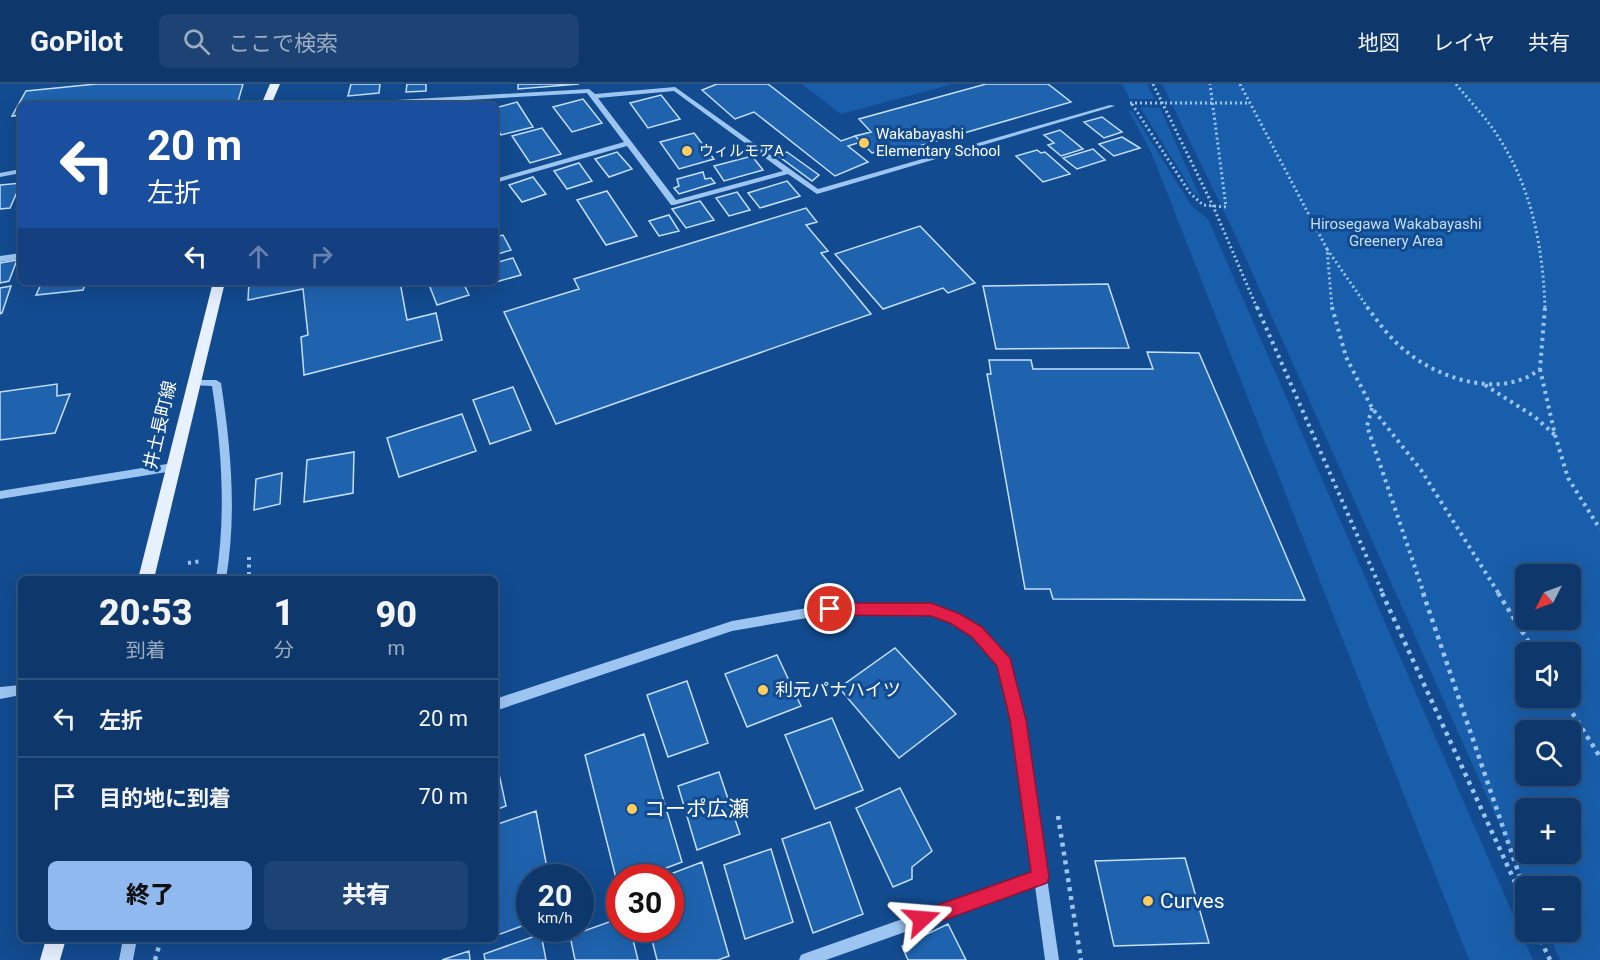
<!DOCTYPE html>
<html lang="ja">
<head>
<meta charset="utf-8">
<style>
  :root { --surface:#0e386b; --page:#1c4373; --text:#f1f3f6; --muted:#9bacc1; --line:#2e527e; --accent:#90b9f0 }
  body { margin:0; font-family:Roboto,"Noto Sans JP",sans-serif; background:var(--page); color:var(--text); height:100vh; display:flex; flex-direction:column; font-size:22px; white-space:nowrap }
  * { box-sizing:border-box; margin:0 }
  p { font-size:20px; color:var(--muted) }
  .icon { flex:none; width:33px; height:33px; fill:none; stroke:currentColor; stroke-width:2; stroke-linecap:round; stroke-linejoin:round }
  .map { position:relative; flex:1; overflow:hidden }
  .panel { position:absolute; left:18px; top:492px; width:480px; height:366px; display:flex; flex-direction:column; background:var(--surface); border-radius:9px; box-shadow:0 6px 24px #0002,0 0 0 2px var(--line) }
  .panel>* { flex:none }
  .guide { position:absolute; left:18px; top:18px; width:480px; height:183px; border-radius:9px; box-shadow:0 6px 24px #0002,0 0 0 2px var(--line); background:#1a4fa0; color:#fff; overflow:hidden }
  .needle { width:39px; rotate:228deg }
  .tools { position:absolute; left:1515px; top:480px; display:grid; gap:12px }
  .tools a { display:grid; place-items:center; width:66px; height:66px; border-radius:9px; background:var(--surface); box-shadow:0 6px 24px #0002,0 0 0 2px var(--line); font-size:30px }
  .speed { position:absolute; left:516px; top:780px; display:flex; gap:12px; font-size:30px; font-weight:700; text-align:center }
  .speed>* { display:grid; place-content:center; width:78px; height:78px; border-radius:50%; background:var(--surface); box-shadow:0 6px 24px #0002,0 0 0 2px var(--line); line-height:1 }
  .speed small { font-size:15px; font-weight:400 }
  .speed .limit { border:9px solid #d22; background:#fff; color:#111 }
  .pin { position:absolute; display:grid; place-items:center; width:51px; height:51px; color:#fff; margin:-26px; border:3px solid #fff; border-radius:50%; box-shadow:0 2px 6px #0007 }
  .me { position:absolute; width:66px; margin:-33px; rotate:71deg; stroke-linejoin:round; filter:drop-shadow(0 0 4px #0008) }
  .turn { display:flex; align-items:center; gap:21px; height:126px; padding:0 30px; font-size:27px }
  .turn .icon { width:78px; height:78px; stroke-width:2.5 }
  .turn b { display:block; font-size:42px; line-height:51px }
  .lanes { display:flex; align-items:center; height:57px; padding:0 30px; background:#0003; justify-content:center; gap:30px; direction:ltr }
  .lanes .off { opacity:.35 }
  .eta { display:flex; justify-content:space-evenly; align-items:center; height:102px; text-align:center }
  .eta b { font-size:36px; font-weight:800; line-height:42px }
  .cta { display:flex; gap:12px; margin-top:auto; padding:12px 30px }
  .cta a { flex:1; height:69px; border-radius:9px; background:var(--accent); color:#111; font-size:24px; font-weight:800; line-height:69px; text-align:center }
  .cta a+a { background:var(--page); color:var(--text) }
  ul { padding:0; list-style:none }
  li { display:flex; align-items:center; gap:18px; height:78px; padding:0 30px; border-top:2px solid var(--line) }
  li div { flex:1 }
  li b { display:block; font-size:22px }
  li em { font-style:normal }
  header { display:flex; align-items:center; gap:36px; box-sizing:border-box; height:84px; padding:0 30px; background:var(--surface); border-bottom:2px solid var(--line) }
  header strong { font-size:28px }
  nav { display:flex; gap:33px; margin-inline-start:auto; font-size:21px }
  .search { width:420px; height:54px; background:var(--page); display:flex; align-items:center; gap:15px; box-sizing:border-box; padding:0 21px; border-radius:9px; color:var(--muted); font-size:22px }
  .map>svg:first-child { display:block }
  .green { fill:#195eaa; fill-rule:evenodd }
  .building { fill:#1f63af; stroke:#c3dffd; stroke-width:1.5 }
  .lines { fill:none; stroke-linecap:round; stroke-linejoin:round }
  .path-far2 { stroke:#9cc5f2; stroke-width:3; stroke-dasharray:2 3; stroke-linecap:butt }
  .path-far1 { stroke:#9cc5f2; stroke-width:4; stroke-dasharray:3 4.5; stroke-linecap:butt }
  .path { stroke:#9cc5f2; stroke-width:4.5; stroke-dasharray:4 5; stroke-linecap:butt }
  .minor { fill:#9cc5f2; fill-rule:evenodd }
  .major { fill:#e7f1ff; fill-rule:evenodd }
  .route { fill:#e11d48; stroke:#92132f; stroke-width:1.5 }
  .poi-dot { fill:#ffcd5d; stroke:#124b8f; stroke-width:2 }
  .labels { text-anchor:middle; stroke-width:6; stroke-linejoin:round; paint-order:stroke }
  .far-poi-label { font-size:15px; fill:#fff; stroke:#124b8f; text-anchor:start }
  .far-park-label { font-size:15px; fill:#c3dffd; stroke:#124b8f }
  .street-label { font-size:18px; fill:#fff; stroke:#124b8f }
  .poi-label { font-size:18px; fill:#fff; stroke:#124b8f; text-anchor:start }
  .near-poi-label { font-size:21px; fill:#fff; stroke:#124b8f; text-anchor:start }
</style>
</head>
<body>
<header>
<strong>GoPilot</strong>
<div class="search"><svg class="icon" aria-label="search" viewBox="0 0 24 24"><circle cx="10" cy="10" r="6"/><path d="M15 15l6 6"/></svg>ここで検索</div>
<nav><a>地図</a><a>レイヤ</a><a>共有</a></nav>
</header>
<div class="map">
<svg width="1600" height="876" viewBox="0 0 1600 876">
  <rect width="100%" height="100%" fill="#124b8f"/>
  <path class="green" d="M802,0H953L841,30Z
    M1122,0H1147L1155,15H1130Z
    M1162,0H1600V876H1560L1547,848H1570V802H1527L1233,146ZM1526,490H1570V536H1526ZM1526,568H1570V614H1526ZM1570,646V692H1526V646ZM1570,724V770H1526V724Z
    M1140,23L1160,24L1201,115L1193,108Z
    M1129,27H1132L1191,121L1208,135L1533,876H1469L1151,68Z"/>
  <path class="building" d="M96,0H243L237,21H21V31L12,32L26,7Z
    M351,0H380L379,9L348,12Z
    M407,0H426V7L406,8Z
    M518,0H579L518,5Z
    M717,0H768L841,57L855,52L861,58L848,62L868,78L835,92L754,28L735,35L702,6Z
    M986,0H1048L1071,18L902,67L897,62L872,69L855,52L871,48L859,35Z
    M661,11L680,35L648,44L630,19Z
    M583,15L602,39L572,48L553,23Z
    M517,18L533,43L501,51L495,42V24Z
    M1102,33L1122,48L1104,54L1084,38Z
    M542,44L561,70L530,79L512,52Z
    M1060,46L1083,65L1061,72L1048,61L1054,59L1044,51Z
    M694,49L714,75L679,85L660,58Z
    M1122,53L1140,64L1114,72L1099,60Z
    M1093,65L1105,76L1077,85L1063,74Z
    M1037,66L1041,69L1045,68L1070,90L1043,98L1016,72Z
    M617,68L632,85L609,93L595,75Z
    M787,68L819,91L812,97L777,71Z
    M752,72L763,86L724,97L714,82Z
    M579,79L592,97L567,105L554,87Z
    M703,88L705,95L711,94L715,99L679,110L674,104L679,102L677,95Z
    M533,93L546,110L522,118L509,101Z
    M787,97L800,112L760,124L748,109Z
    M21,99L10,124L0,125V101Z
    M607,107L637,152L606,161L577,116Z
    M737,108L750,126L729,132L716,114Z
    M700,117L714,136L686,144L672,125Z
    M806,124L817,138L806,141L828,167L821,169L871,230L556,340L504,228L579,205L574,195Z
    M669,131L679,147L659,152L649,137Z
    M920,142L975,199L948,209L943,204L883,225L835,170Z
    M503,151L511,166L495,171V153Z
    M513,174L521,191L496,198L495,179Z
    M17,176L9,197L0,199V179Z
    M42,198H86L83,206L36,211Z
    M249,198H400L407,236L436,229L442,256L304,291L301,253L308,251L303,205L248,216Z
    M428,198H463L469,211L437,221Z
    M1108,200L1129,264L996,265L983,202Z
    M11,202L2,229L0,230V204Z
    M1147,268L1199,269L1305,516L1053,515L1050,505H1025L987,290H991L989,276H1031L1033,285H1153Z
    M57,300V312L70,310L55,349L0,356V308Z
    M513,303L531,346L490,360L473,316Z
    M462,330L476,367L399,393L387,354Z
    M354,368L353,409L304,418L307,376Z
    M282,389L280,420L254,426L256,395Z
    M895,564L956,630L899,674L839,604Z
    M777,571L801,622L747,643L725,590Z
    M687,597L708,659L668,673L647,611Z
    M832,634L863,706L815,725L785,651Z
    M644,650L682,778L640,794H620L618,802L585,671Z
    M496,676L506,722L495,726V676Z
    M719,688L740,750L697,766L678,702Z
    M900,704L932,767L912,783V795L893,803L856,724Z
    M536,727L549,794H530V839L495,852V741Z
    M830,738L863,830L813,849L782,755Z
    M771,765L793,838L745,855L724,781Z
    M1185,774L1209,859L1114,862L1095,777Z
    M702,778L729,872L718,876H657L649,844H670V794H660Z
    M620,834V844H630L638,876H575L570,852Z
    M948,840L966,876H908L902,862Z
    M541,850L546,876H485L484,870Z
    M469,867L470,876H442Z"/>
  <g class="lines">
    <path class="path-far2" d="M1153,0L1213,122L1257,224
      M1240,0L1327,165L1332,224
      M1456,0C1470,18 1487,34 1499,54C1532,105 1543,164 1545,224
      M1130,19H1250
      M1132,20L1190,109L1203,121L1226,123L1210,0
      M1327,165L1368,224"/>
    <path class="path-far1" d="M1257,223L1383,510
      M1332,223L1346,273L1372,324L1421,386L1499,510
      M1367,223C1379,239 1391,256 1407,268C1441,296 1503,315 1540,285L1545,223
      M1540,285L1555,351L1568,394L1600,445
      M1485,301L1535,333L1555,351
      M1372,324L1367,342L1424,510
      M249,473V495
      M188,479L202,477"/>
    <path class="path" d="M1382,509L1526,822
      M1423,509L1526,811
      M1498,509L1535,568
      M1563,614L1600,673
      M1058,732L1081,876
      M1537,848L1550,876
      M155,876L161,855"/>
    <path class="minor" d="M675,3L818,105L1110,21L1115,22L817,110L788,90L674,121H671L627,62L495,99V95L624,58L587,9L381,21H342L345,19L589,5L595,10ZM674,7L783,87L676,116L598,14Z
      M21,85V89L0,93V89Z
      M21,169V175L0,178V172Z
      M480,198H488L489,201L488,203H482Z
      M193,296H216L221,299C231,364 237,430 226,495H216C226,431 222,366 212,302L190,301L188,299Z
      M173,379L178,383L173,387L0,415V407Z
      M830,520L931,521L959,531L981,544L1008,575L1024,636L1059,876H1045L1035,802L826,876H799L801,871L806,869L1033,789L1012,636L999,581L973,552L951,538L931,531L830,530L732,547L495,627V615L732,537Z
      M21,601V611L0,615V603Z
      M123,855H137L133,876H119Z"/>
    <path class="major" d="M270,0H280L271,21H261Z
      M213,198H225L154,495H138Z
      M46,855H66L60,876H40Z"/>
  </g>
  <path class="route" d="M830,519H931L960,530L982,543L1010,574L1026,636L1049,793L1047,799L922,844L915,841L913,835L915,829L1031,788L1010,636L997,582L972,553L950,539L931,532L830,531L825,529L823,525L825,520Z"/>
  <g class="poi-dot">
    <circle cx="864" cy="59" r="6"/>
    <circle cx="687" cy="67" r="6"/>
    <circle cx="763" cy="606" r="6"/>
    <circle cx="632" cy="725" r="6"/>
    <circle cx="1148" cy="817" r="6"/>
  </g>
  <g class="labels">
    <g class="far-poi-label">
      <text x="876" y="55">Wakabayashi<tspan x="876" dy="17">Elementary School</tspan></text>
      <text x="699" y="72">ウィルモアA</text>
    </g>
    <g class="far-park-label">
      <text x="1396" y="145">Hirosegawa Wakabayashi<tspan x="1396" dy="17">Greenery Area</tspan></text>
    </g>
    <g class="street-label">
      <text transform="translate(160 341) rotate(-77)" y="6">井土長町線</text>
    </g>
    <g class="poi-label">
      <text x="775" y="612">利元パナハイツ</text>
    </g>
    <g class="near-poi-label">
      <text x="644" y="732">コーポ広瀬</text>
      <text x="1160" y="824">Curves</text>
    </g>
  </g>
</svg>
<div class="tools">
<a><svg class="needle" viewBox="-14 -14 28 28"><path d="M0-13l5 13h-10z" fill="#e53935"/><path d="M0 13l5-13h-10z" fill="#9bacc1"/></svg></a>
<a><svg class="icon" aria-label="sound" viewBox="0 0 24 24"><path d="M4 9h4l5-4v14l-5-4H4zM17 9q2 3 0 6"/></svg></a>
<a><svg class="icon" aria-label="search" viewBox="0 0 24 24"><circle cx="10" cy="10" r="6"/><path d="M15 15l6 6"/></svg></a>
<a>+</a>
<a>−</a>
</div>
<div class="speed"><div>20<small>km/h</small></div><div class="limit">30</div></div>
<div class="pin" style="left:830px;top:525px;background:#d93025"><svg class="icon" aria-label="arrive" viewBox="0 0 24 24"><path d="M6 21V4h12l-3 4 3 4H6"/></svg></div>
<svg class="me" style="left:922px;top:835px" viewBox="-20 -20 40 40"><path d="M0-17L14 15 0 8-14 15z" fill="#e11d48" stroke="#fff" stroke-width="4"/></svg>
<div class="guide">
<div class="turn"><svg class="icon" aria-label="left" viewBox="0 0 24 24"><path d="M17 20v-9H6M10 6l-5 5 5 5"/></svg><div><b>20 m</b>左折</div></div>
<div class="lanes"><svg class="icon" aria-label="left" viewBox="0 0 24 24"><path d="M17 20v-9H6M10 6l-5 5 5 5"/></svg><svg class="icon off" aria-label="ahead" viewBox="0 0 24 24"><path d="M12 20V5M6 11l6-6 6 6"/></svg><svg class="icon off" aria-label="right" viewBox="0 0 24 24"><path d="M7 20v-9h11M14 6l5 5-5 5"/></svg></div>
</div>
<section class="panel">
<div class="eta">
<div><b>20:53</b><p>到着</p></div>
<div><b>1</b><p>分</p></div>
<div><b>90</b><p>m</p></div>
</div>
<ul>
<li><svg class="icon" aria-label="left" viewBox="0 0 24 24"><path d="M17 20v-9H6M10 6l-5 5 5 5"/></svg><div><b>左折</b></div><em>20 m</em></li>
<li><svg class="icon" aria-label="arrive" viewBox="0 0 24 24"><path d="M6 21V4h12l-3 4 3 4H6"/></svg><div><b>目的地に到着</b></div><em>70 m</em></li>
</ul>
<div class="cta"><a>終了</a><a>共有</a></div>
</section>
</div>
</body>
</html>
